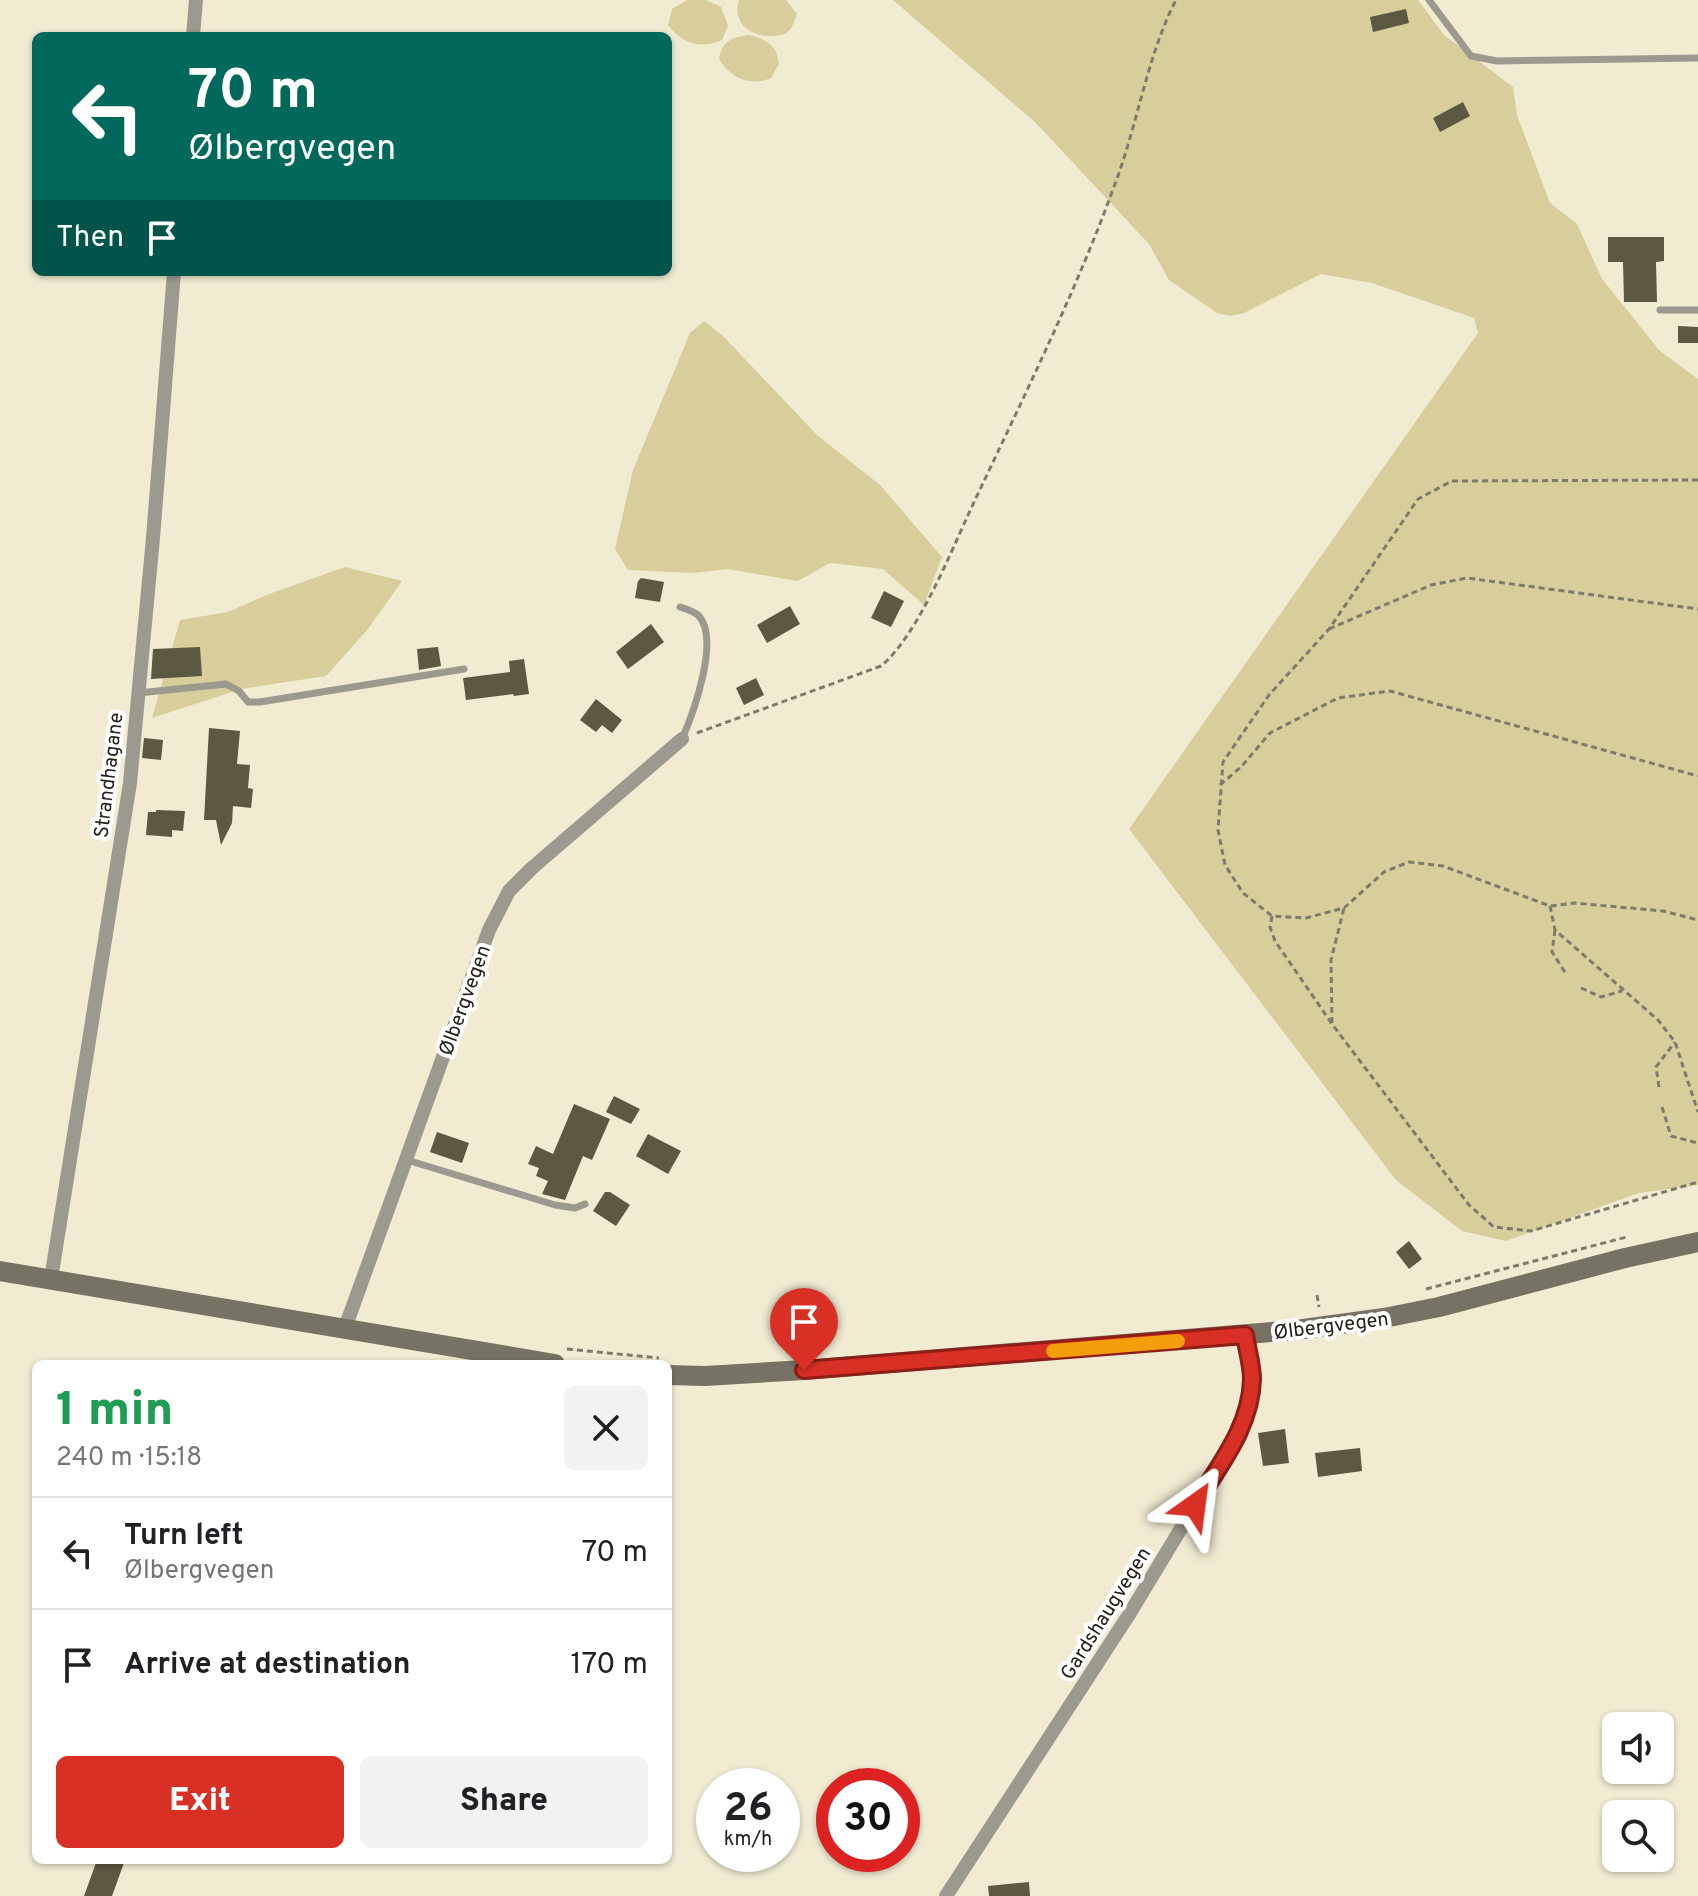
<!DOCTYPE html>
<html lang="en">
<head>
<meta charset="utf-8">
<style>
  :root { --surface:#fff; --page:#f2f2f2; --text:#202124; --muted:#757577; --line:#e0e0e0; --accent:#d93025 }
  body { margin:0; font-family:Overpass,sans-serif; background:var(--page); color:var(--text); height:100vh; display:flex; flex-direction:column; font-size:30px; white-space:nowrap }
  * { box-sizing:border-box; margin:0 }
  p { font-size:26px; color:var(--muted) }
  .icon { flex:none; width:44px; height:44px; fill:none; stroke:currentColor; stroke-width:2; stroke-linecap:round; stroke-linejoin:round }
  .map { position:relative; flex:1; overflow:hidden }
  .side { position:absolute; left:32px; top:1360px; width:640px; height:504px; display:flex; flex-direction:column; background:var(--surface); border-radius:12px; box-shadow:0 2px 6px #0004 }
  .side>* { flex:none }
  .banner { position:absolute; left:32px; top:32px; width:640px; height:244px; border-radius:12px; box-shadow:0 2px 6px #0004; background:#00695c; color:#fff; overflow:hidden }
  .fabs { position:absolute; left:1602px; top:1712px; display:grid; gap:16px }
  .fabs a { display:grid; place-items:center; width:72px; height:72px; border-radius:12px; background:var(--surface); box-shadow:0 2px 6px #0004; font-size:40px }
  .speed { position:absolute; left:696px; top:1768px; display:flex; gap:16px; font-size:40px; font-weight:700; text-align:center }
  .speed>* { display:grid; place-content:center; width:104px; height:104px; border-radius:50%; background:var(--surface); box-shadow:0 2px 6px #0004; line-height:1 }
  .speed small { font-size:20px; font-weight:400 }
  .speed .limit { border:12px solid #d22; background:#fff; color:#111 }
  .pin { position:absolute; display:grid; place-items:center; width:68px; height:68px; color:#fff; margin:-82px -34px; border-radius:50% 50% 50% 0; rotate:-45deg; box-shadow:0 0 8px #0007 }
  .pin .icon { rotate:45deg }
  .me { position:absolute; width:88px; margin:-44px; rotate:31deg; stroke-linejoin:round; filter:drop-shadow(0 0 6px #0008) }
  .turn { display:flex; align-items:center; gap:28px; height:168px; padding:0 24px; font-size:36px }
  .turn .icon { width:104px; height:104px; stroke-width:2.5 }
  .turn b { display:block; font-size:56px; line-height:68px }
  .then { display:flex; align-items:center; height:76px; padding:0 24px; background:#0003; gap:16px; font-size:30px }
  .round { display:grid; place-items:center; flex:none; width:84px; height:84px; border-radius:12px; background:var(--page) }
  .summary { display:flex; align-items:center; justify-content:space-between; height:136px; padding:0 24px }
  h1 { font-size:48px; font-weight:800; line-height:60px; color:#1e9e55 }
  .action { display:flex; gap:16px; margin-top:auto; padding:16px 24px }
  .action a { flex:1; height:92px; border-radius:12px; background:var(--accent); color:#fff; font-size:32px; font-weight:800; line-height:92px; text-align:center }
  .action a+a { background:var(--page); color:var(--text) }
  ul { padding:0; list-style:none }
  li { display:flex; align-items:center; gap:24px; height:112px; padding:0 24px; border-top:2px solid var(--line) }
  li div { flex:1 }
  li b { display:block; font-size:30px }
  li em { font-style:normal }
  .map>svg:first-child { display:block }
  .green { fill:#d8ce9b }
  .building { fill:#5c5841 }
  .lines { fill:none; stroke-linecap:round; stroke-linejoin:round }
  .path { stroke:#7f7b6b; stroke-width:3; stroke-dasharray:6 4; stroke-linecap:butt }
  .lane { stroke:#9c9a8f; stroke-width:7 }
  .street { stroke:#9c9a8f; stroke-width:14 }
  .secondary { stroke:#767364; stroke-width:20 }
  .route-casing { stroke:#8d1f18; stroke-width:20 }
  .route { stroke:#d93025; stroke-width:14 }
  .slow { stroke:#f59e0b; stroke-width:14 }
  .labels { text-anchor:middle; stroke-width:8; stroke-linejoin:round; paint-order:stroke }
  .street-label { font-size:20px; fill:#222017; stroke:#fff }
</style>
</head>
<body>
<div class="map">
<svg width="1698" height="1896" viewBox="0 0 1698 1896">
  <rect width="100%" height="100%" fill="#f0ebd1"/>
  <path class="green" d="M687,0H706L721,7L728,26L722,40C700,50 682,43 668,25L672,9Z
    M739,0H786L797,14L791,29L785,34C761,41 730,30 739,0Z
    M893,0H1418L1444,35L1513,87L1517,115L1550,203L1577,224L1602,279L1660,351L1698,379V1185L1639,1193L1506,1241L1462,1231L1396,1180L1129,829L1478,333L1474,318L1372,283L1321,274L1244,313L1230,316L1217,313L1169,280L1149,244L1035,122Z
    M748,35C766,39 777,44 779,64L771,78C749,87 731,78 719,59C722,42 731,37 748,35Z
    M704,321L722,335L817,435L880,485L942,557L924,605L883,569L830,563L798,581L727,569L694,573L628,570L615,549L633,470L690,333Z
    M345,567L402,581L368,629L326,676L241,689L152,718L180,620L228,612L269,594Z"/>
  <path class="building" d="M1406,9L1409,23L1373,32L1370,17Z
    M1463,102L1470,116L1440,132L1433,118Z
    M1608,237H1664V261L1656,262L1657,302H1624L1623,262H1608Z
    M1678,326L1698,327V343H1678Z
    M641,578L664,582L660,602L635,598L638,581Z
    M884,591L904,601L891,627L871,618Z
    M790,606L800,624L767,643L757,625Z
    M651,624L664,642L628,669L616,652Z
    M200,647L202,676L151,679L153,649Z
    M438,647L441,666L419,670L417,649Z
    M524,659L529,694L514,696L513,694L466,700L463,678L510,672L509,661Z
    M756,678L764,695L744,705L736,688Z
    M596,699L622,720L612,733L602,725L596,732L580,720Z
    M209,728L240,731L237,764L250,765L248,788L253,789L251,808L233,806L232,823L221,845L216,820H204Z
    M144,738L163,740L161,760L142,758Z
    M156,810L185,811L183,831L172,830V837L146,835L148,812H156Z
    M614,1096L640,1109L631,1124L606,1112Z
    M574,1104L610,1119L592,1160L583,1156L565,1200L542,1194L548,1181L536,1176L539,1168L528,1164L536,1146L553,1154Z
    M437,1132L469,1143L462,1163L430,1152Z
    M648,1134L681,1151L668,1174L636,1156Z
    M605,1192H610L630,1205L616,1226L593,1211Z
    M1409,1241L1422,1259L1409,1269L1396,1252Z
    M1285,1429L1289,1463L1263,1466L1258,1433Z
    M1360,1448L1362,1471L1318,1477L1315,1453Z
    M97,1860H125L112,1896H84Z
    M1029,1882L1030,1896H989L988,1886Z"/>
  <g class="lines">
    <path class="path" d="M1698,480L1452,481L1418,499L1329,629L1269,695L1223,762L1218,830L1225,865L1243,893L1272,916L1306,918L1344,908L1384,872L1409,862L1443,866L1550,906L1574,903L1663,911L1698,920
      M1329,629L1431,585L1467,578L1698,609
      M697,733L881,666C916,637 948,559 968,515C1019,406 1074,297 1115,184C1138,123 1147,56 1176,0
      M1220,785L1241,767L1270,733L1338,698L1390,691L1698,776
      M1550,906L1555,930L1658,1020L1675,1042L1698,1112
      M1272,916L1270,927L1275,941L1332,1024L1469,1205L1494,1227L1531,1231L1698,1182
      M1555,930L1552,952L1566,974
      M1581,988L1601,997L1622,991
      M1332,1023L1331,960L1344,908
      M1659,1087L1656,1067L1675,1042
      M1662,1107L1671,1136L1698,1143
      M1426,1289L1627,1237
      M1317,1295L1319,1307
      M567,1349L659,1358"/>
    <path class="lane" d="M1429,0L1471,56L1497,61L1698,58
      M1660,310H1698
      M680,607C686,609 693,611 698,615C721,638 693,714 682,739
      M138,693L226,684L239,691L248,702H260L464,669
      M407,1160L555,1205L575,1208L585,1204"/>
    <path class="street" d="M193,36L196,0
      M51,1279L130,783L153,538L174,272
      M345,1328L489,930L509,891L532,868L682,739
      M946,1896L1130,1613L1244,1424C1253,1392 1250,1367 1245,1335"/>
    <path class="secondary" d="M0,1271L555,1364
      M668,1375L705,1376L804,1370L1296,1330L1384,1318L1439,1307L1625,1258L1698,1242"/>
  </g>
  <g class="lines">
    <g class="route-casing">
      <path id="route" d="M804,1370L1245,1335C1247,1349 1252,1365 1252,1379C1251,1427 1219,1465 1195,1505"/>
    </g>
    <use href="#route" class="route"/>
    <path class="slow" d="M1053,1351L1178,1341"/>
  </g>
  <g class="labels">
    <g class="street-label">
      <text transform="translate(108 775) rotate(-83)" y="7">Strandhagane</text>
      <text transform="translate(464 1000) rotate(-70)" y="7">Ølbergvegen</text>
      <text transform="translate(1331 1325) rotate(-7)" y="7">Ølbergvegen</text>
      <text transform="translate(1105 1613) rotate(-58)" y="7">Gardshaugvegen</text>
    </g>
  </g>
</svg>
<div class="fabs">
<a><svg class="icon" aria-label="sound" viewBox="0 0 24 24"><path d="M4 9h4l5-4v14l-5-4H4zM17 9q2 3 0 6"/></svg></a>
<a><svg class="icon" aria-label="search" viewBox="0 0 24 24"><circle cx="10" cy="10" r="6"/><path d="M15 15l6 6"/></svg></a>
</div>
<div class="speed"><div>26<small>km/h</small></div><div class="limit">30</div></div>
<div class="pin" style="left:804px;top:1370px;background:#d93025"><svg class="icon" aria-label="arrive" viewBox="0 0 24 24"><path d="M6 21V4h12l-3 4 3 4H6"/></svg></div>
<svg class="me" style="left:1195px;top:1505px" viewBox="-20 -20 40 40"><path d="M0-17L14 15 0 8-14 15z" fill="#d93025" stroke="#fff" stroke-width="4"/></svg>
<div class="banner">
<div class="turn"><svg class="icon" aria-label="left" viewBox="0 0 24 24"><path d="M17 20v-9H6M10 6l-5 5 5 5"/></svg><div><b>70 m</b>Ølbergvegen</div></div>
<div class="then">Then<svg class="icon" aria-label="arrive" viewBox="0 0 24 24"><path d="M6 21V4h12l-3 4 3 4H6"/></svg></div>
</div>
<section class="side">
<div class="summary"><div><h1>1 min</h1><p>240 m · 15:18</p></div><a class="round"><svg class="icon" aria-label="close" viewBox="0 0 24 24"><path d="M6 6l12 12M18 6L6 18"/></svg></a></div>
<ul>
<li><svg class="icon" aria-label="left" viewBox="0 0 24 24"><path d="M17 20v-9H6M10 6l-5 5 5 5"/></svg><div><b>Turn left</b><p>Ølbergvegen</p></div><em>70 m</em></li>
<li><svg class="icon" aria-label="arrive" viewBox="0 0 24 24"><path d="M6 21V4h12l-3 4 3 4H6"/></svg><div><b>Arrive at destination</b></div><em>170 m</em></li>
</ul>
<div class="action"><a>Exit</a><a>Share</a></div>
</section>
</div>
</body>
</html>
